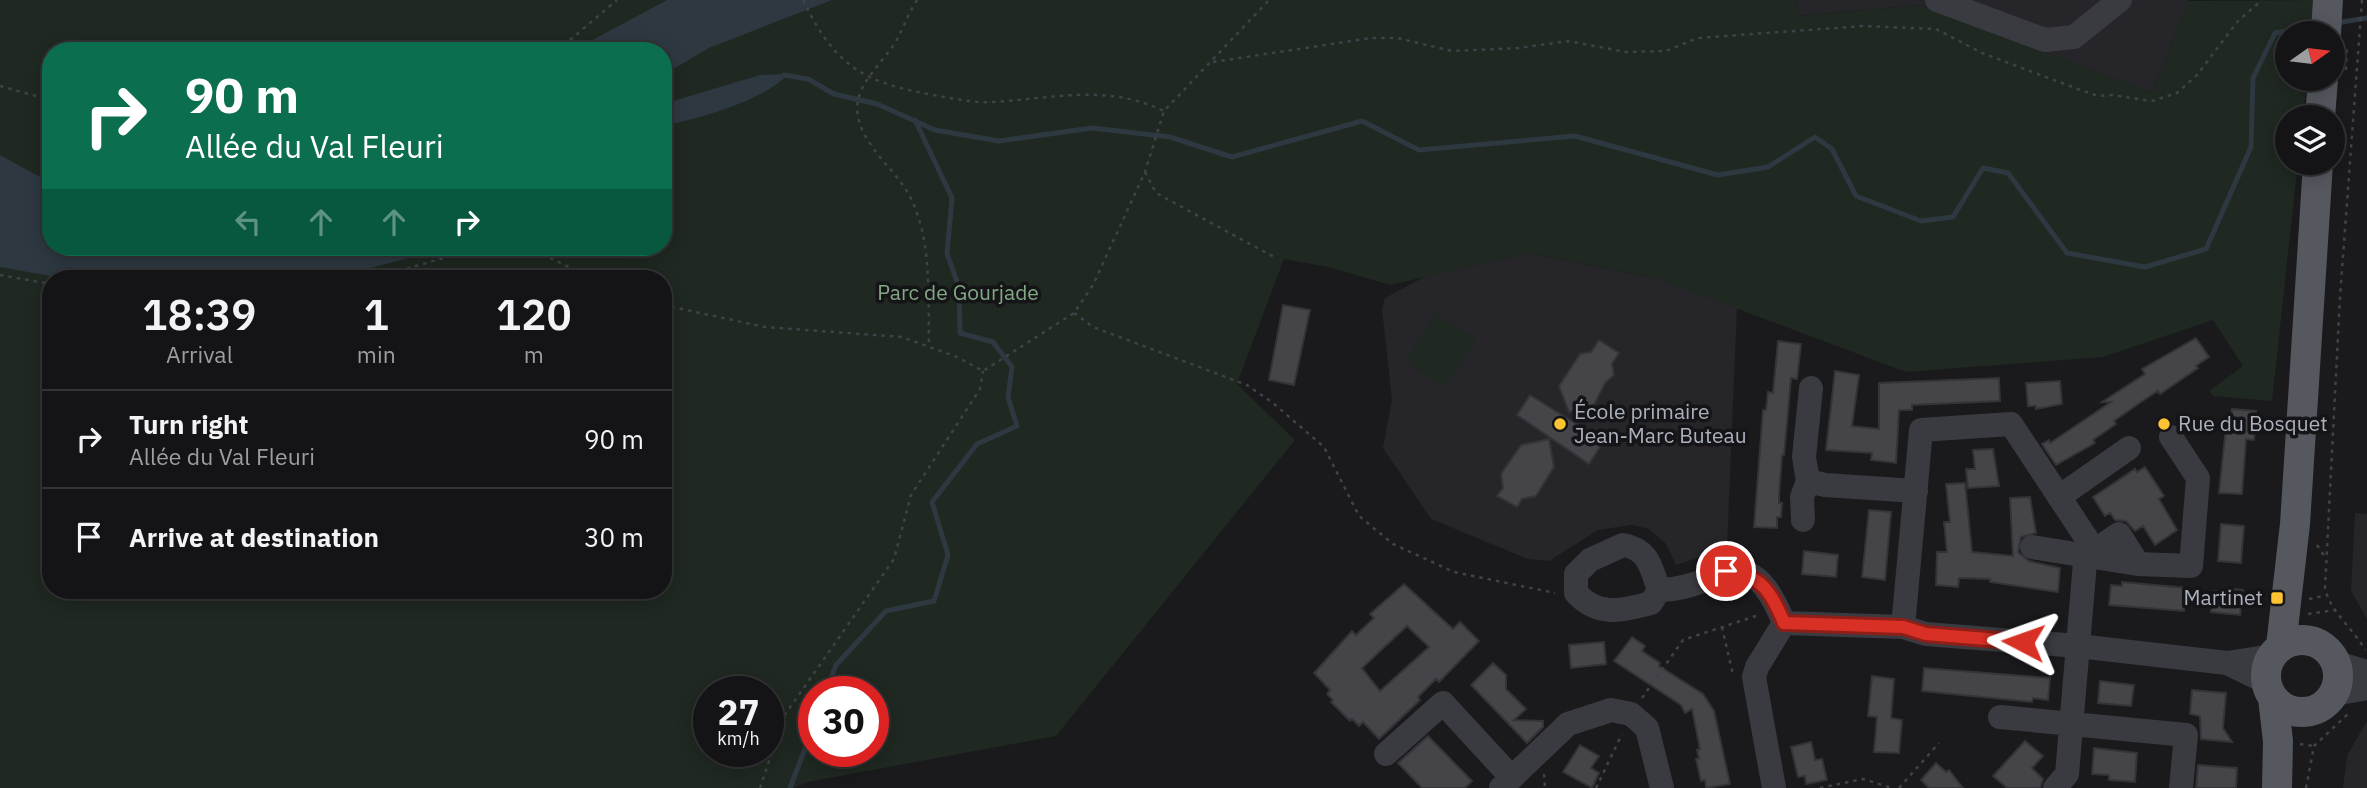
<!DOCTYPE html>
<html lang="en">
<head>
<meta charset="utf-8">
<style>
  :root { --surface:#141315; --page:#212022; --text:#f1f3f6; --muted:#9d9ea0; --line:#333234 }
  body { margin:0; font-family:"IBM Plex Sans",sans-serif; background:var(--page); color:var(--text); height:100vh; display:flex; flex-direction:column; font-size:26px; white-space:nowrap }
  * { box-sizing:border-box; margin:0 }
  p { font-size:23px; color:var(--muted) }
  .icon { flex:none; width:38px; height:38px; fill:none; stroke:currentColor; stroke-width:2; stroke-linecap:round; stroke-linejoin:round }
  .map { position:relative; flex:1; overflow:hidden }
  .drawer { position:absolute; left:42px; top:270px; width:630px; height:329px; display:flex; flex-direction:column; background:var(--surface); border-radius:28px; box-shadow:0 4px 18px #0003,0 0 0 2px var(--line) }
  .drawer>* { flex:none }
  .banner { position:absolute; left:42px; top:42px; width:630px; height:214px; border-radius:28px; box-shadow:0 4px 18px #0003,0 0 0 2px var(--line); background:#0b6e4f; color:#fff; overflow:hidden }
  .needle { width:46px; rotate:76deg }
  .buttons { position:absolute; left:2275px; top:21px; display:grid; gap:14px }
  .buttons a { display:grid; place-items:center; width:70px; height:70px; border-radius:50%; background:var(--surface); box-shadow:0 4px 18px #0003,0 0 0 2px var(--line); font-size:35px }
  .speed { position:absolute; left:693px; top:676px; display:flex; gap:14px; font-size:35px; font-weight:700; text-align:center }
  .speed>* { display:grid; place-content:center; width:91px; height:91px; border-radius:50%; background:var(--surface); box-shadow:0 4px 18px #0003,0 0 0 2px var(--line); line-height:1 }
  .speed small { font-size:18px; font-weight:400 }
  .speed .limit { border:10px solid #d22; background:#fff; color:#111 }
  .pin { position:absolute; display:grid; place-items:center; width:60px; height:60px; color:#fff; margin:-30px; border:4px solid #fff; border-radius:50%; box-shadow:0 2px 7px #0007 }
  .me { position:absolute; width:77px; margin:-38px; rotate:274deg; stroke-linejoin:round; filter:drop-shadow(0 0 5px #0008) }
  .turn { display:flex; align-items:center; gap:24px; height:147px; padding:0 28px; font-size:32px }
  .turn .icon { width:91px; height:91px; stroke-width:2.5 }
  .turn b { display:block; font-size:49px; line-height:60px }
  .lanes { display:flex; align-items:center; height:66px; padding:0 28px; background:#0003; justify-content:center; gap:35px; direction:ltr }
  .lanes .off { opacity:.35 }
  .eta { display:flex; justify-content:space-evenly; align-items:center; height:119px; text-align:center }
  .eta b { font-size:42px; font-weight:600; line-height:49px }
  ul { padding:0; list-style:none }
  li { display:flex; align-items:center; gap:21px; height:98px; padding:0 28px; border-top:2px solid var(--line) }
  li div { flex:1 }
  li b { display:block; font-size:26px }
  li em { font-style:normal }
  .map>svg:first-child { display:block }
  .built { fill:#262529 }
  .green { fill:#1f2821; fill-rule:evenodd }
  .water { fill:#2e3841 }
  .lines { fill:none; stroke-linecap:round; stroke-linejoin:round }
  .stream { stroke:#2e3841; stroke-width:5 }
  .building { fill:#444449; stroke:#343338; stroke-width:2; fill-rule:evenodd }
  .path { stroke:#404248; stroke-width:2.5; stroke-dasharray:3.5 5; stroke-linecap:butt }
  .minor { stroke:#3a3b41; stroke-width:24 }
  .major { stroke:#565860; stroke-width:30 }
  .route-casing { stroke:#8d1f18; stroke-width:18 }
  .route { stroke:#d93025; stroke-width:12 }
  .poi-dot { fill:#fcc432; stroke:#151417; stroke-width:2.5 }
  .labels { text-anchor:middle; stroke-width:7; stroke-linejoin:round; paint-order:stroke }
  .park-label { font-size:21px; fill:#82a886; stroke:#151417 }
  .poi-label { font-size:21px; fill:#abb0bc; stroke:#151417; text-anchor:start }
</style>
</head>
<body>
<div class="map">
<svg width="2367" height="788" viewBox="0 0 2367 788">
  <rect width="100%" height="100%" fill="#1a191c"/>
  <path class="built" d="M1796,0H2189L2152,93L1920,5L1797,16Z
    M1529,253L1655,278L1737,307L1727,548L1676,565L1666,544L1649,529L1632,525L1598,530L1549,561L1528,559L1431,519L1383,448L1392,400L1382,309L1385,298L1426,276Z
    M2355,513L2367,514V619L2351,591Z
    M2367,721V788H2343L2347,756Z"/>
  <path class="green" d="M0,0H1796L1798,16L1920,5L2152,93L2188,1L2316,0L2312,33H2287V79H2307L2303,117H2287V163H2298L2272,401L2213,396L2209,391L2243,366L2213,320L2103,357L1906,372L1655,278L1529,253L1390,285L1328,267L1284,259L1237,384L1295,440L1056,736L808,782L794,788H0ZM51,51H663V247H51ZM51,278H663V590H51ZM709,691H768V751H709ZM814,691H873V751H814Z
    M1436,313L1476,339L1444,387L1405,361Z"/>
  <path class="water" d="M667,0H832L709,48L663,75V51H572Z
    M788,74C764,101 698,119 663,126V104L760,75Z
    M0,155L38,176L51,177V247H450L333,278H62L0,267Z"/>
  <g class="lines">
    <path class="stream" d="M2336,23L2367,18
      M784,75L808,79L834,94L877,104L935,130L999,141L1092,128L1170,137L1232,157L1362,121L1419,150L1575,136L1718,175L1768,167L1815,137L1832,149L1856,196L1921,221L1953,217L1983,168L2008,173L2067,253L2145,267L2206,249L2251,147L2253,78L2275,33L2315,26
      M826,691L836,665L886,611L934,601L948,555L932,502L977,444L1017,426L1008,397L1012,367L993,342L960,333L959,287L947,254L952,198L915,120
      M790,788L814,725"/>
  </g>
  <path class="building" d="M1283,305L1310,310L1294,385L1269,380Z
    M2196,338L2209,357L2196,366L2198,368L2160,394L2158,391L2141,402L2114,421L2116,424L2093,440L2095,443L2056,465L2042,444L2049,440L2050,443L2111,402H2102L2145,374L2142,369Z
    M1599,340L1619,353L1612,364L1614,375L1605,383L1593,407L1569,412L1559,386L1580,354L1591,352Z
    M1778,341L1801,344L1797,379L1791,378L1784,455H1782L1779,495V503H1782L1781,517H1777V528L1754,527L1763,410H1766L1768,392L1773,393Z
    M1835,371L1859,375L1852,426L1879,429V383L1999,378L2000,401L1912,405V410H1899L1896,463L1871,460L1872,453L1826,450Z
    M2060,381L2062,404L2036,409V406H2028L2026,383Z
    M1530,395L1604,441L1589,464L1517,415Z
    M2232,409L2256,411L2254,440L2246,439L2242,494L2219,493L2227,417L2231,418Z
    M1549,439L1554,467L1536,496L1522,499L1517,507L1497,496L1503,488L1501,474L1521,445Z
    M1993,449L1999,486L1968,488L1966,469H1975L1973,450Z
    M2145,467L2164,496L2159,499L2177,530L2155,545L2143,526L2135,531L2126,521L2115,520L2110,513L2105,516L2093,497L2135,469L2137,472Z
    M1965,483L1972,552L2013,556L2010,498L2030,497L2036,533L2021,537L2018,552L2029,561L2060,568L2058,592L1990,582V579L1959,578L1958,587L1936,585L1937,552H1947L1944,522H1950L1946,484Z
    M1869,510L1891,512L1885,580L1862,577Z
    M2221,524L2244,526L2241,563L2218,561Z
    M1804,551L1838,555L1836,577L1802,574Z
    M2122,582L2187,588L2184,611L2109,605L2111,585L2122,586Z
    M1404,584L1453,629L1460,622L1479,641L1439,682L1436,679L1418,697L1420,700L1379,739L1363,722L1359,726L1352,719L1350,721L1331,702L1333,700L1327,694L1330,690L1314,673L1352,631L1356,635L1374,618L1370,614ZM1407,626L1429,647L1380,691L1362,668Z
    M2229,589L2243,590L2240,615L2211,612L2213,591L2229,592Z
    M1632,637L1645,646L1642,651L1660,663L1659,666L1703,694L1714,711L1730,784L1706,788L1705,780L1701,781L1696,759L1699,758L1697,750L1700,749L1692,709L1685,713L1681,705L1614,661Z
    M1604,642L1606,664L1571,668L1569,645Z
    M1493,663L1506,675V689L1526,709L1514,720L1543,721V727L1527,743L1471,685Z
    M1924,668L2050,678L2048,700L2033,698L2032,702L1922,691Z
    M1872,676L1894,679L1891,718L1902,720L1899,753L1874,752L1877,717L1868,716Z
    M2100,681L2134,685L2131,706L2098,703Z
    M2192,690L2226,693L2223,728L2232,742L2201,739L2200,716L2190,714Z
    M1428,736L1472,781L1465,788H1422L1398,763Z
    M2025,741L2043,756L2032,768L2043,779L2040,788H2007L1993,776Z
    M1811,742L1815,760L1822,759L1827,780L1806,784L1805,776L1798,777L1791,747Z
    M1580,745L1599,756L1591,768L1599,773L1592,788L1563,772Z
    M2094,748L2137,753L2135,782L2109,780V775L2092,774Z
    M1936,763L1946,772L1949,770L1963,788H1929L1921,780Z
    M2198,765L2237,768L2236,788H2196Z"/>
  <g class="lines">
    <path class="path" d="M803,0C835,66 862,82 933,95C952,98 972,103 991,102C1053,99 1105,83 1164,111
      M917,0C908,14 903,29 895,43C873,76 839,96 869,142C882,163 903,179 913,203C932,245 928,301 929,346
      M2362,0L2340,297L2325,588C2330,612 2354,629 2365,650
      M557,51L617,0
      M1213,62L1371,38H1397L1452,51L1519,48L1568,41L1626,52L1666,51L1698,38L1766,33L1864,26L1936,29L1982,53L2078,89L2098,96L2112,95L2152,101L2177,93L2197,75L2238,21L2262,0
      M2346,70L2347,45
      M0,86L51,100
      M2341,154L2343,126
      M1145,172L1156,193L1274,257
      M518,247L542,254L591,278
      M0,275L51,284
      M374,278L482,247
      M663,305L765,327L902,337L957,357L983,371L1074,313L1093,285L1145,172L1164,111L1269,0
      M1074,313L1093,327L1247,385L1273,403L1324,447L1359,516L1393,544L1454,572L1555,593
      M2317,545L2325,557
      M2309,599L2327,595
      M2308,614L2336,610
      M1722,627L1733,675
      M1642,698L1683,640L1759,615
      M2300,744L2314,746
      M1544,774L1545,788
      M760,788L784,716L894,559L911,495L980,389L983,371
      M1596,788L1622,734
      M1820,788L1863,779L1892,788
      M1899,788L1939,743
      M2306,788L2314,746L2349,713"/>
    <path class="minor" d="M1937,0L2045,40L2074,37L2120,0
      M1808,481L1825,485L1916,491
      M2059,497L2129,448
      M1803,520L1802,497L1808,481L1804,457L1811,388
      M1623,545C1649,549 1651,568 1659,590L1651,603C1622,611 1598,617 1576,593V574L1590,560Z
      M2032,547L2138,564L2191,566L2198,478L2171,437
      M2087,556L2119,534L2138,564
      M1659,590C1721,590 1747,532 1784,623L1757,667L1754,677L1774,788
      M1784,623L1903,627L1926,634L2078,646L2227,663L2272,656
      M1903,627L1921,430L2011,424L2087,539L2067,774L2055,788
      M2227,663L2266,682
      M2337,663L2367,672
      M2334,694L2367,688
      M2000,717L2186,735L2181,788
      M1386,754L1443,703L1512,778
      M1501,788L1568,724L1611,710L1631,714L1647,728L1662,788"/>
    <path class="major" d="M2326,33L2328,0
      M2320,117L2323,79
      M2266 676a36 36 0 1 1 72 0a36 36 0 1 1-72 0Z
      M2281,646L2295,524L2318,163
      M2273,698L2278,741L2277,788"/>
  </g>
  <g class="lines">
    <g class="route-casing">
      <path id="route" d="M1726,571C1762,576 1771,591 1784,623L1903,627L1926,634L2023,642"/>
    </g>
    <use href="#route" class="route"/>
  </g>
  <g class="poi-dot">
    <circle cx="1560" cy="424" r="7"/>
    <circle cx="2164" cy="424" r="7"/>
    <rect x="2270" y="591" width="14" height="14" rx="3.5"/>
  </g>
  <g class="labels">
    <g class="park-label">
      <text x="958" y="300">Parc de Gourjade</text>
    </g>
    <g class="poi-label">
      <text x="1574" y="419">École primaire<tspan x="1574" dy="24">Jean-Marc Buteau</tspan></text>
      <text x="2178" y="431">Rue du Bosquet</text>
      <text x="2263" y="605" text-anchor="end">Martinet</text>
    </g>
  </g>
</svg>
<div class="buttons">
<a><svg class="needle" viewBox="-14 -14 28 28"><path d="M0-13l5 13h-10z" fill="#e53935"/><path d="M0 13l5-13h-10z" fill="#9d9ea0"/></svg></a>
<a><svg class="icon" aria-label="layers" viewBox="0 0 24 24"><path d="M12 4l9 5-9 5-9-5zM3 14l9 5 9-5"/></svg></a>
</div>
<div class="speed"><div>27<small>km/h</small></div><div class="limit">30</div></div>
<div class="pin" style="left:1726px;top:571px;background:#d93025"><svg class="icon" aria-label="arrive" viewBox="0 0 24 24"><path d="M6 21V4h12l-3 4 3 4H6"/></svg></div>
<svg class="me" style="left:2023px;top:642px" viewBox="-20 -20 40 40"><path d="M0-17L14 15 0 8-14 15z" fill="#d93025" stroke="#fff" stroke-width="4"/></svg>
<div class="banner">
<div class="turn"><svg class="icon" aria-label="right" viewBox="0 0 24 24"><path d="M7 20v-9h11M14 6l5 5-5 5"/></svg><div><b>90 m</b>Allée du Val Fleuri</div></div>
<div class="lanes"><svg class="icon off" aria-label="left" viewBox="0 0 24 24"><path d="M17 20v-9H6M10 6l-5 5 5 5"/></svg><svg class="icon off" aria-label="ahead" viewBox="0 0 24 24"><path d="M12 20V5M6 11l6-6 6 6"/></svg><svg class="icon off" aria-label="ahead" viewBox="0 0 24 24"><path d="M12 20V5M6 11l6-6 6 6"/></svg><svg class="icon" aria-label="right" viewBox="0 0 24 24"><path d="M7 20v-9h11M14 6l5 5-5 5"/></svg></div>
</div>
<section class="drawer">
<div class="eta">
<div><b>18:39</b><p>Arrival</p></div>
<div><b>1</b><p>min</p></div>
<div><b>120</b><p>m</p></div>
</div>
<ul>
<li><svg class="icon" aria-label="right" viewBox="0 0 24 24"><path d="M7 20v-9h11M14 6l5 5-5 5"/></svg><div><b>Turn right</b><p>Allée du Val Fleuri</p></div><em>90 m</em></li>
<li><svg class="icon" aria-label="arrive" viewBox="0 0 24 24"><path d="M6 21V4h12l-3 4 3 4H6"/></svg><div><b>Arrive at destination</b></div><em>30 m</em></li>
</ul>
</section>
</div>
</body>
</html>
